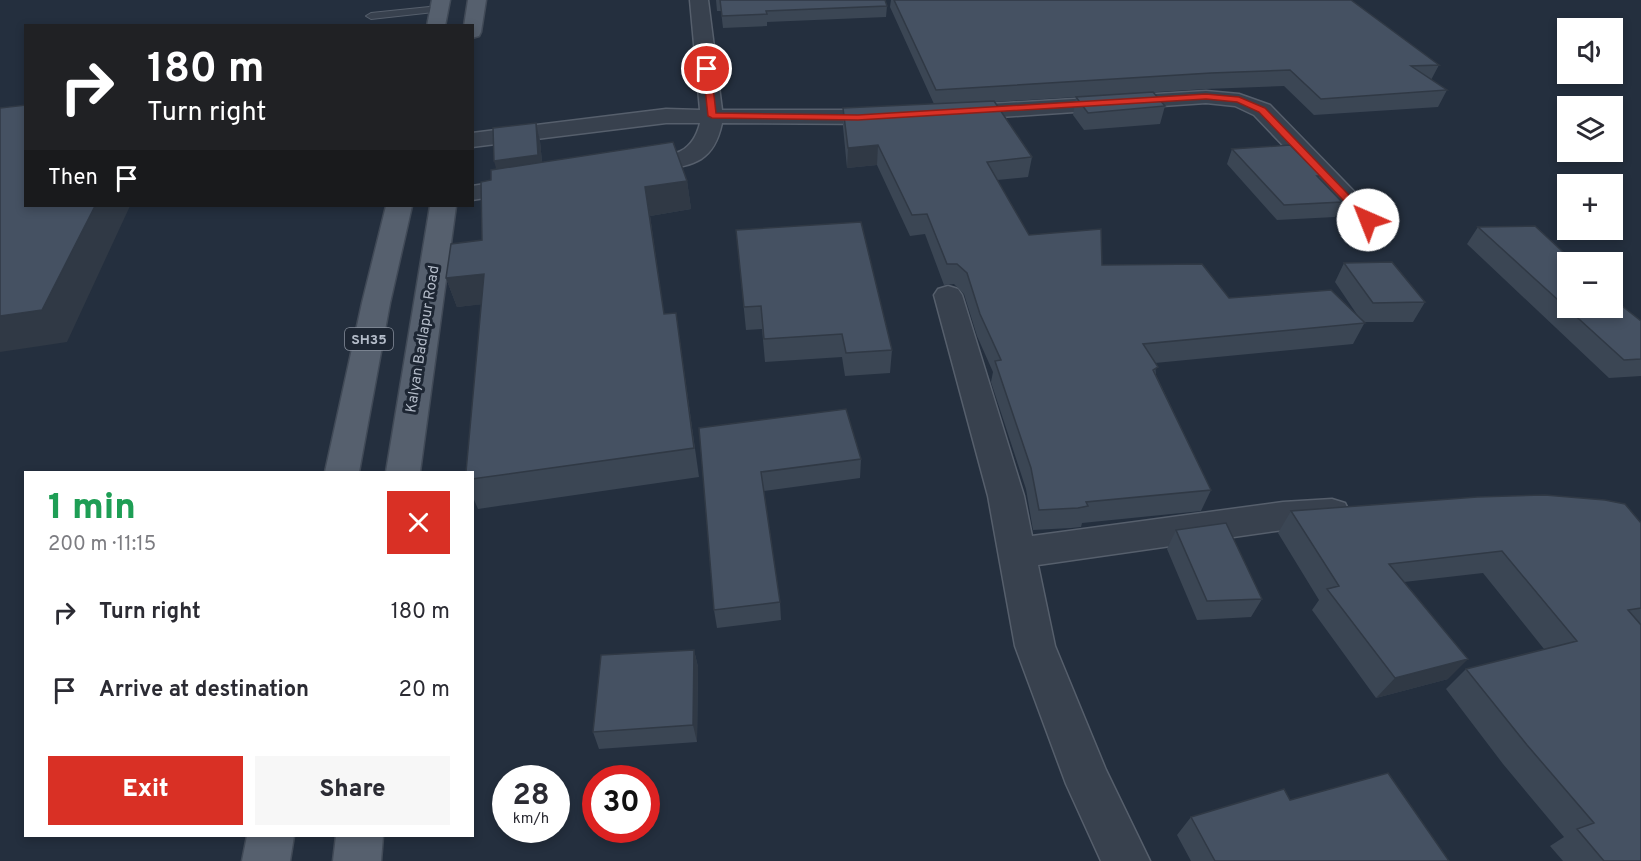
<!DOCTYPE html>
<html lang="en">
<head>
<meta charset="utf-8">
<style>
  :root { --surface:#fff; --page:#f7f7f7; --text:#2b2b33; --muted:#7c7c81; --accent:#d93025 }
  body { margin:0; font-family:Overpass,sans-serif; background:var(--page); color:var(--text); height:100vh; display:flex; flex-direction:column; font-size:22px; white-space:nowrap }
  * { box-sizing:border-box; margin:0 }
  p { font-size:20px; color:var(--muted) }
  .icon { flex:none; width:33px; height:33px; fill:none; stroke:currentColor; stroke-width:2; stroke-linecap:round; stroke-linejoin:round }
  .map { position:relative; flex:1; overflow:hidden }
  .details { position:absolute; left:24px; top:471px; width:450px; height:366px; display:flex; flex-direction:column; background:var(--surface); border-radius:0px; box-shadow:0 3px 9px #0003 }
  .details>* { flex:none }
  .banner { position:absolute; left:24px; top:24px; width:450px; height:183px; border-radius:0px; box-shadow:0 3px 9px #0003; background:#202124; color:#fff; overflow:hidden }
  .fabs { position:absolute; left:1557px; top:18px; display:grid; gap:12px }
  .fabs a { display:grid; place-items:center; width:66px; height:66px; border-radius:0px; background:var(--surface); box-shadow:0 3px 9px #0003; font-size:30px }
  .speed { position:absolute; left:492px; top:765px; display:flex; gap:12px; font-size:30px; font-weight:700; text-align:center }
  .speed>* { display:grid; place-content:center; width:78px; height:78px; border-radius:50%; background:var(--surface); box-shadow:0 3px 9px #0003; line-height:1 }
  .speed small { font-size:15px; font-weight:400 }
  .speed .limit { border:9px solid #d22; background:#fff; color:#111 }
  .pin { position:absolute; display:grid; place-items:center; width:51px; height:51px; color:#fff; margin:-26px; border:3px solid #fff; border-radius:50%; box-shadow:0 2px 6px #0007 }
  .me { position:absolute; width:66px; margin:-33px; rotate:316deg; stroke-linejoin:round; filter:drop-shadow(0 0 4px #0008) }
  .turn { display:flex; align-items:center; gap:21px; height:126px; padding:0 24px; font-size:27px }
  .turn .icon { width:78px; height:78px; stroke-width:2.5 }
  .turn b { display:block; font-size:42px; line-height:51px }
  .then { display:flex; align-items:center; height:57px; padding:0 24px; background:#0003; gap:12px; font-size:22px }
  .round { display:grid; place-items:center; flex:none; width:63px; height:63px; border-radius:0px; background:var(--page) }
  .head { display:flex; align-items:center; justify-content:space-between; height:102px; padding:0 24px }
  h1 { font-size:36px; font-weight:800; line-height:45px; color:#1e9e55 }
  .cta { display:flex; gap:12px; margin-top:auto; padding:12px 24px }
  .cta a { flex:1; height:69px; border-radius:0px; background:var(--accent); color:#fff; font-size:24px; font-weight:800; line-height:69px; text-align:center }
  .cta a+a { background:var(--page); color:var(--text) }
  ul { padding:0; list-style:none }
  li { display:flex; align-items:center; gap:18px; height:78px; padding:0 24px }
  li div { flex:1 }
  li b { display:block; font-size:22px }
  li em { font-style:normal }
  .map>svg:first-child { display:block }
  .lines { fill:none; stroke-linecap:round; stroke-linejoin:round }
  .lane-casing { stroke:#565f6c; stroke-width:2 }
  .street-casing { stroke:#565f6c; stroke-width:3 }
  .primary-casing { stroke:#414a57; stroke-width:3 }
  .lane { fill:#38414e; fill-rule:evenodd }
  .street { fill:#38414e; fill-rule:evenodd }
  .primary { fill:#56606e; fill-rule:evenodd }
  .wall { fill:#3b4654 }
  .shaded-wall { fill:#303945 }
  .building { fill:#455162; stroke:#303945; stroke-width:1.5 }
  .route { fill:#d93025; stroke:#8d1f18; stroke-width:1.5 }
  .labels { text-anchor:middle; stroke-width:6; stroke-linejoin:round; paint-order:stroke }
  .shield { fill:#1d2633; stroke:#878f9c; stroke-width:1.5 }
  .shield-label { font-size:14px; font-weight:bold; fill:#b4bcc9 }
  .street-label { font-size:15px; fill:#b4bcc9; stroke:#1d2633 }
</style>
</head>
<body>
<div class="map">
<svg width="1641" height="861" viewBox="0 0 1641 861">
  <rect width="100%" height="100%" fill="#242f3e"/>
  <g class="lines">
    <g class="lane-casing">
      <path id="lane" d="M439,6L443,7V11L371,19L366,16L371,13Z"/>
    </g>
    <g class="street-casing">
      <path id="street" d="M690,0H708L722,110H887L895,112L898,117L895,122L887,124L722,123C714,161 695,165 661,170C649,172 639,175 628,172L624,167L628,162C660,154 690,163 700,123H666L472,147V133L666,109L700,110Z
        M1206,91L1239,94L1270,105L1377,215L1381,220L1377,225L1368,228L1359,225L1254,115L1235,106L1206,103L957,120L949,118L946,113L949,108L957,106Z
        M526,178L535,180L538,185L535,190L472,200V186Z
        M948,286L958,289L962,295L1024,496L1032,536L1283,502L1332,499L1345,503L1350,513L1345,523L1332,527L1283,530L1038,565L1055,646L1106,770L1150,861H1101L1066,784L1015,646L988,496L934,295L938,289Z"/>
    </g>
    <g class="primary-casing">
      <path id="primary" d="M432,0H450L445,26H427Z
        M468,0H486L481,32L479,36L472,38V26H464Z
        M386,206H412L390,303L359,472H325L362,303Z
        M430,206H456L420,472H386Z
        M247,836H294L290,861H242Z
        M336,836H383L381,861H333Z"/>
    </g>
    <use href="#lane" class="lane"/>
    <use href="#street" class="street"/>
    <use href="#primary" class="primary"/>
  </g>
  <path class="wall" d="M716,0H885L887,6L886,17L767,22V26L723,28L721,11H717Z
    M891,0H1351L1439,65L1431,80L1447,90L1438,107L1314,115L1284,86L1206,89L994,102L1032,157L1028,177L997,180L1029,235L1102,265L1229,298L1358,316L1335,282L1344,263L1425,302L1413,322H1365L1353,344L1155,363L1156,375L1211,490L1201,511L1082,523L1081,527L1071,528L1033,530L1026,489L991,382L993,372L977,336L964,294L954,284L944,285L925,234L910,236L877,165L847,168L843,127V108L934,104L890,7Z
    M1076,97L1165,106L1160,124L1084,130L1073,115Z
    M536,123L540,141L542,162L687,181L691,209L650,216L664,314L676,313L699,477L478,509L472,495V472L482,304L457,307L446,278L482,240L491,180L496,169Z
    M1232,149L1321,176L1320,179L1342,202L1335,217L1277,220L1227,164Z
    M1478,227L1568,262L1641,321V376L1609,378L1467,244Z
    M736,230L892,350L890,373L845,376L842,357L765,362L762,329L746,330Z
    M699,428L861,459L860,478L764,491L780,602L781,620L717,628L714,610Z
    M1291,511L1641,523V861H1563L1550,846L1564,837L1503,764L1446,689L1466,669L1544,649L1483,573L1404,582L1448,679L1376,698L1312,610L1319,600L1278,533Z
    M1176,530L1262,599L1251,617L1197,620L1167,549Z
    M694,650L698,667L697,742L599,749L593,732Z
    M1290,800L1449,861H1191L1177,835L1191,817Z"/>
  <path class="shaded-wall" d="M536,123L540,141L543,173L499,179L494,161Z
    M878,145L877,165L847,168L848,148Z
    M687,181L691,209L650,216L645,187Z
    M95,206H130L67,342L0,352V316Z
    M484,274L494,303L457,307L446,278Z
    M694,650L698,667L697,742L693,725Z
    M1468,659L1448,679L1376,698L1395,678Z"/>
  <path class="building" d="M720,0H885L887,6L766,11L767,14L722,16Z
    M894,0H1351L1439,65L1411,66L1447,90L1321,99L1290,70L1211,73L936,90Z
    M1153,92L1165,106L1088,113L1076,97Z
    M994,101L1032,157L987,162L1029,235L1101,229L1102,265L1202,264L1229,298L1331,290L1365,323L1143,344L1158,367L1153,370L1211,490L1086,502L1088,506L1078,508L1039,510L1031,468L995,361L1001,360L980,314L967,273L957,264H947L927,214L912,215L878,145L848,148L843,108Z
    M26,105V206H95L42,310L0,316V108Z
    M536,123L538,155L494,161L493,128Z
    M673,142L687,181L645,187L664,314L676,313L694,448L472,479V472H466L484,274L446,278L451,244L482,240L481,182L491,180V170Z
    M1290,145L1321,176H1317L1342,202L1284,205L1232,149Z
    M861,222L892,350L846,353L842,334L764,339L761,306L744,307L736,230Z
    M1535,226L1574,262H1568V308H1612V298L1641,321V359L1624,360L1478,227Z
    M1392,262L1425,302L1373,303L1344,263Z
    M846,409L861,459L761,472L780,602L714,610L699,428Z
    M1545,495L1605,500L1625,504L1641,523V608L1628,610L1641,625V861H1604L1577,829L1594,823L1527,745L1466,669L1577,641L1502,551L1389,564L1468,659L1395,678L1327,589L1339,586L1291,511L1477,497Z
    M1226,523L1262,599L1207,601L1176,530Z
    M694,650L693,725L593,732L601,655Z
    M1388,773L1449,861H1215L1191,817L1284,789L1290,800Z"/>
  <path class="route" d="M707,67L711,69L716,113L858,115L1206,94L1239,97L1265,108L1373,220L1371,222H1364L1259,112L1237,102L1206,99L858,120L712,118L708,116L703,69Z"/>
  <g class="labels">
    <rect class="shield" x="345" y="328" width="48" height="22" rx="4.5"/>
    <g class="shield-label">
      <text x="369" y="344">SH35</text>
    </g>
    <g class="street-label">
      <text transform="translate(422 339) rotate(-81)" y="5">Kalyan Badlapur Road</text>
    </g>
  </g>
</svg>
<div class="fabs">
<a><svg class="icon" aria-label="sound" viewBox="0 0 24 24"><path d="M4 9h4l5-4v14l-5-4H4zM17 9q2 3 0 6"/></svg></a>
<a><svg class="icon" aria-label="layers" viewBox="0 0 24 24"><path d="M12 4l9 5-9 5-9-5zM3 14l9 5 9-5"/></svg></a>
<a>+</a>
<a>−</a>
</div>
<div class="speed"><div>28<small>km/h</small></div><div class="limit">30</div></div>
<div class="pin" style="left:707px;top:69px;background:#d93025"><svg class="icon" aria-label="arrive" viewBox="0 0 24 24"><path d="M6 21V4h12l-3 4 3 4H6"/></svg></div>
<svg class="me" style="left:1368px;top:220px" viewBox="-20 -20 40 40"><circle r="19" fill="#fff"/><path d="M0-13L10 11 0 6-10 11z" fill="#d93025"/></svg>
<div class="banner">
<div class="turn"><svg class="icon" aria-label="right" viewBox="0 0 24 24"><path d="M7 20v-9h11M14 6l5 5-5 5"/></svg><div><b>180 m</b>Turn right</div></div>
<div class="then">Then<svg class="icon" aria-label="arrive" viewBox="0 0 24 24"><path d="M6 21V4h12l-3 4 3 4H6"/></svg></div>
</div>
<section class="details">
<div class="head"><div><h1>1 min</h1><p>200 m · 11:15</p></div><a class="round" style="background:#d93025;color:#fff"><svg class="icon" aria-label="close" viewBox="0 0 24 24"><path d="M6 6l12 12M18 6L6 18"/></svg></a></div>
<ul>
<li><svg class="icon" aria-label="right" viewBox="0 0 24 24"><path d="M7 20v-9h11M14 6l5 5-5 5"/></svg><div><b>Turn right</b></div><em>180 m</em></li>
<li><svg class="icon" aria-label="arrive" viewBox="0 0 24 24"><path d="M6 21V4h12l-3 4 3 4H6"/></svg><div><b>Arrive at destination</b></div><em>20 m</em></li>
</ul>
<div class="cta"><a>Exit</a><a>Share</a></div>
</section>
</div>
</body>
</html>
